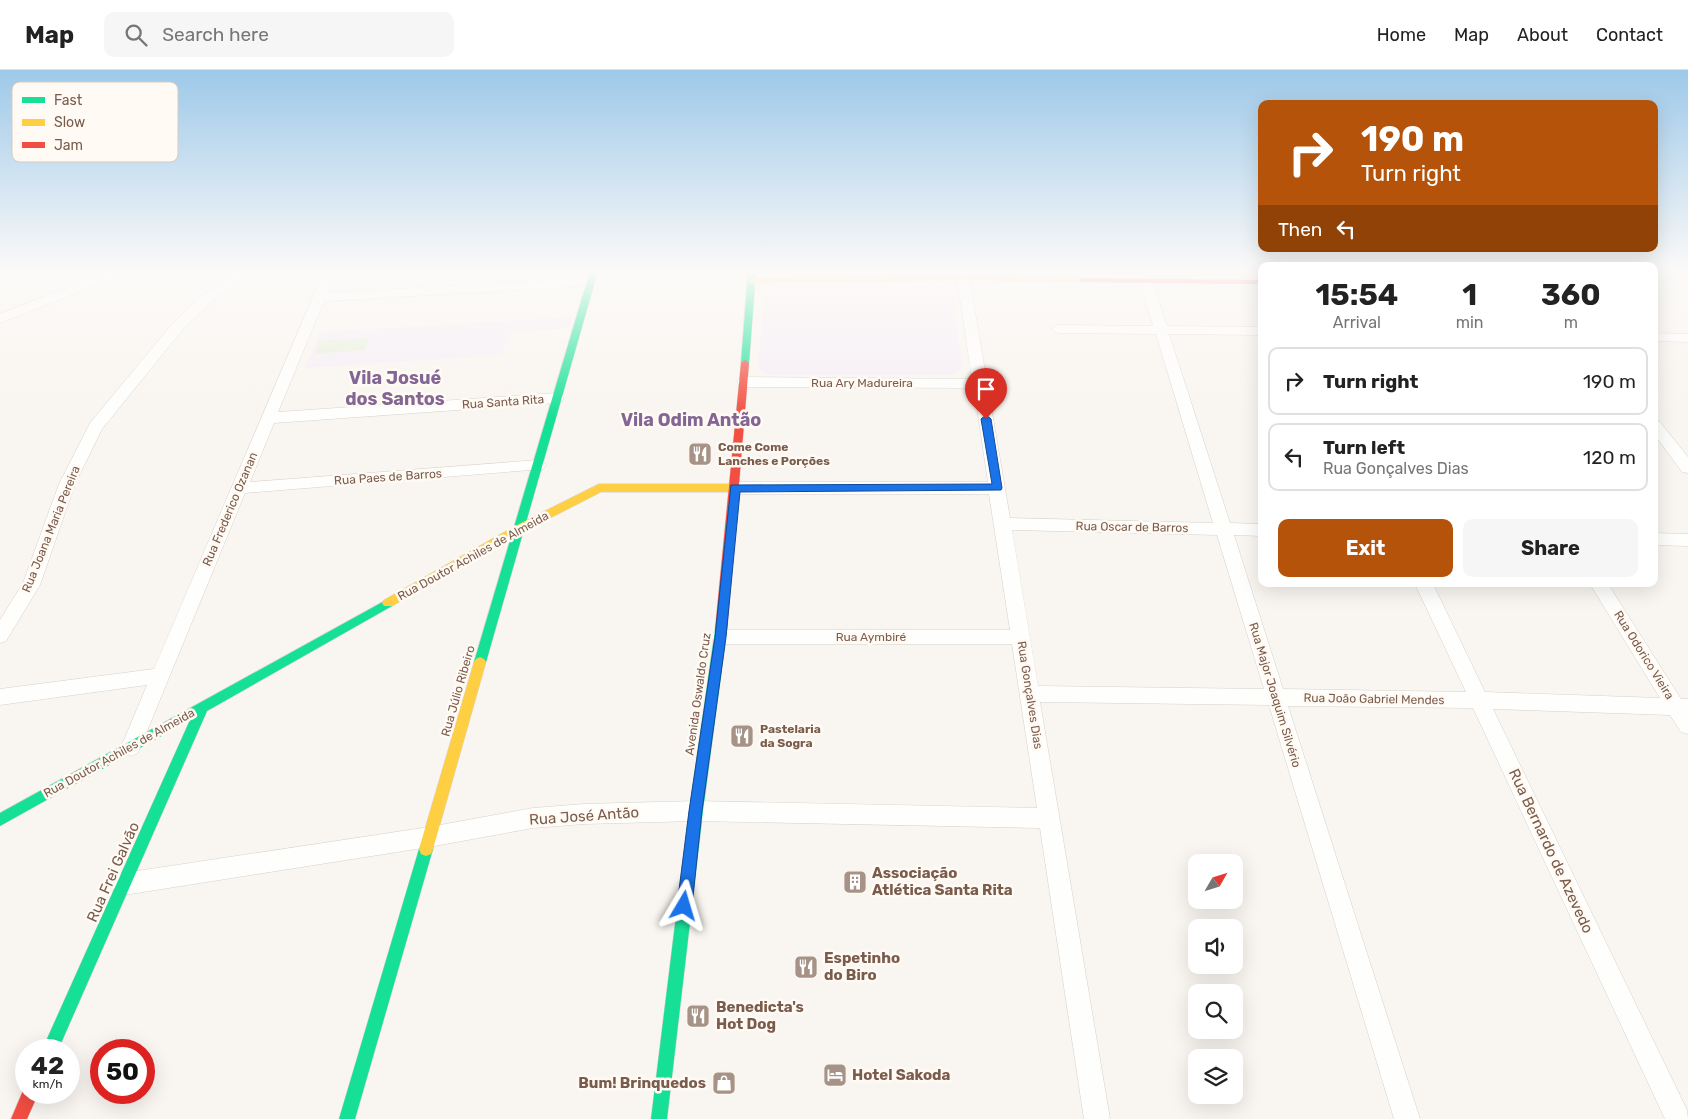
<!DOCTYPE html>
<html lang="en">
<head>
<meta charset="utf-8">
<style>
  :root { --surface:#fff; --page:#f6f6f6; --text:#222; --muted:#767676; --line:#e0e0e0; --accent:#b45309 }
  body { margin:0; font-family:Rubik,sans-serif; background:var(--page); color:var(--text); height:100vh; display:flex; flex-direction:column; font-size:19px; white-space:nowrap }
  * { box-sizing:border-box; margin:0 }
  p { font-size:16px; color:var(--muted) }
  .icon { flex:none; width:28px; height:28px; fill:none; stroke:currentColor; stroke-width:2; stroke-linecap:round; stroke-linejoin:round }
  .map { position:relative; flex:1; overflow:hidden }
  .details { position:absolute; left:1258px; top:192px; width:400px; height:325px; display:flex; flex-direction:column; background:var(--surface); border-radius:10px; box-shadow:0 5px 20px #0002 }
  .details>* { flex:none }
  .hud { position:absolute; left:1258px; top:30px; width:400px; height:152px; border-radius:10px; box-shadow:0 5px 20px #0002; background:#b45309; color:#fff; overflow:hidden }
  .needle { width:32px; rotate:51deg }
  .fabs { position:absolute; left:1188px; top:784px; display:grid; gap:10px }
  .fabs a { display:grid; place-items:center; width:55px; height:55px; border-radius:10px; background:var(--surface); box-shadow:0 5px 20px #0002; font-size:25px }
  .speed { position:absolute; left:15px; top:969px; display:flex; gap:10px; font-size:25px; font-weight:700; text-align:center }
  .speed>* { display:grid; place-content:center; width:65px; height:65px; border-radius:50%; background:var(--surface); box-shadow:0 5px 20px #0002; line-height:1 }
  .speed small { font-size:12px; font-weight:400 }
  .speed .limit { border:8px solid #d22; background:#fff; color:#111 }
  .pin { position:absolute; display:grid; place-items:center; width:42px; height:42px; color:#fff; margin:-51px -21px; border-radius:50% 50% 50% 0; rotate:-45deg; box-shadow:0 0 5px #0007 }
  .pin .icon { rotate:45deg }
  .me { position:absolute; width:55px; margin:-28px; rotate:7deg; stroke-linejoin:round; filter:drop-shadow(0 0 4px #0008) }
  .turn { display:flex; align-items:center; gap:18px; height:105px; padding:0 20px; font-size:22px }
  .turn .icon { width:65px; height:65px; stroke-width:2.5 }
  .turn b { display:block; font-size:35px; line-height:42px }
  .then { display:flex; align-items:center; height:48px; padding:0 20px; background:#0003; gap:10px; font-size:19px }
  .eta { display:flex; justify-content:space-evenly; align-items:center; height:85px; text-align:center }
  .eta b { font-size:30px; font-weight:700; line-height:35px }
  .button { display:flex; gap:10px; margin-top:auto; padding:10px 20px }
  .button a { flex:1; height:58px; border-radius:10px; background:var(--accent); color:#fff; font-size:20px; font-weight:700; line-height:58px; text-align:center }
  .button a+a { background:var(--page); color:var(--text) }
  ul { padding:0; list-style:none }
  li { display:flex; align-items:center; gap:15px; height:68px; margin:0 10px 8px; padding:0 10px; border:2px solid var(--line); border-radius:10px }
  li div { flex:1 }
  li b { display:block; font-size:19px }
  li em { font-style:normal }
  header { display:flex; align-items:center; gap:30px; box-sizing:border-box; height:70px; padding:0 25px; background:var(--surface); border-bottom:1px solid var(--line) }
  header strong { font-size:24px }
  nav { display:flex; gap:28px; margin-inline-start:auto; font-size:18px }
  .search { width:350px; height:45px; background:var(--page); display:flex; align-items:center; gap:12px; box-sizing:border-box; padding:0 18px; border-radius:10px; color:var(--muted); font-size:19px }
  .map>svg:first-child { display:block }
  .education { fill:#f6eef6 }
  .green { fill:#e7f0db }
  .lines { fill:none; stroke-linecap:round; stroke-linejoin:round }
  .street-casing { stroke:#d7d1cb; stroke-width:1 }
  .fast-casing { stroke:#d9d2cb; stroke-width:1 }
  .slow-casing { stroke:#d9d2cb; stroke-width:1 }
  .jam-casing { stroke:#d9d2cb; stroke-width:1 }
  .street { fill:#fefefd; fill-rule:evenodd }
  .fast { fill:#16e098; fill-rule:evenodd }
  .slow { fill:#ffcf43; fill-rule:evenodd }
  .jam { fill:#f24e42; fill-rule:evenodd }
  .route { fill:#1a73e8; stroke:#114b97 }
  .labels { text-anchor:middle; stroke-width:5; stroke-linejoin:round; paint-order:stroke }
  .street-label { font-size:12px; fill:#7a5c4d; stroke:#fffaf3 }
  .poi-label { font-size:12px; font-weight:bold; fill:#7a5c4d; stroke:#fffaf3; text-anchor:start }
  .near-street-label { font-size:15px; fill:#7a5c4d; stroke:#fffaf3 }
  .near-poi-label { font-size:15px; font-weight:bold; fill:#7a5c4d; stroke:#fffaf3; text-anchor:start }
  .district-label { font-size:18px; font-weight:bold; fill:#846695; stroke:#fffaf3 }
  .key { fill:#fffaf3; stroke:#d7cbc1; stroke-width:1 }
  .key-label { font-size:14px; fill:#7a5c4d }
</style>
</head>
<body>
<header>
<strong>Map</strong>
<div class="search"><svg class="icon" aria-label="search" viewBox="0 0 24 24"><circle cx="10" cy="10" r="6"/><path d="M15 15l6 6"/></svg>Search here</div>
<nav><a>Home</a><a>Map</a><a>About</a><a>Contact</a></nav>
</header>
<div class="map">
<svg width="1688" height="1049" viewBox="0 0 1688 1049">
  <rect width="100%" height="100%" fill="#f9f5f0"/>
  <path class="education" d="M770,214H941L952,220L962,297L952,305H767L758,297L765,218Z
    M571,247L568,258L510,263L502,285L305,298L320,262Z"/>
  <path class="green" d="M368,268L365,280L314,284L320,271Z"/>
  <g class="lines">
    <g class="street-casing">
      <path id="street" d="M109,201H127L125,204L0,253V244Z
        M236,201H251L209,234L183,259L102,359L75,414L40,515L6,571L0,573V550L23,513L59,414L90,353L173,253L199,228Z
        M324,201H336L327,223L591,208L597,212L591,216L324,231L278,342L557,323L562,325L564,328L562,331L557,333L274,353L250,412L538,390L543,391L546,395L543,399L245,423L138,683L131,686L124,683L121,677L147,615L0,635V619L154,599Z
        M956,201H968L1010,448L1213,453L1156,264L1058,263L1051,259L1058,255L1153,256L1137,201H1149L1167,256L1261,257V265L1169,264L1230,453L1261,454V466L1234,465L1283,619L1466,622L1415,514H1433L1485,622L1660,628L1590,514H1608L1681,629H1688V664L1681,662L1670,645L1493,639L1687,1040L1688,1049H1665L1473,638L1288,636L1420,1049H1394L1269,635L1040,632L1110,1049H1084L1040,758L696,751L584,754L533,758L429,777L124,825L116,822L113,814L116,806L124,803L429,757L533,738L584,734L696,731L1037,738L1012,574H720L714,572L711,567L714,562L720,560H1010L989,424H735L729,422L727,418L729,414L735,412H988L974,318L744,317L739,315L737,312L739,309L744,307L972,309ZM1012,460L1217,465L1264,619L1038,616Z
        M1654,263L1688,264V272L1654,271Z
        M1654,349L1659,351L1688,387V403L1682,402L1654,364Z
        M1654,463L1688,464V476L1654,475Z"/>
    </g>
    <g class="fast-casing">
      <path id="fast" d="M590,201H598L486,592L484,595L480,597L476,595L474,592Z
        M748,201H756L749,293L745,296L741,293Z
        M388,529L392,530L394,533L392,536L207,641L58,980H42L190,650L0,756V743Z
        M721,555L725,557L727,560L703,741L667,1049H651L689,741L715,560L717,557Z
        M426,772L431,774L433,779L355,1049H339L419,779L421,774Z"/>
    </g>
    <g class="slow-casing">
      <path id="slow" d="M963,206L1083,208L1087,210L1083,212L963,210L751,213L747,211L751,209Z
        M599,414H735L740,418L735,422H601L523,462L392,536H384L382,533L384,530L515,456Z
        M480,587L484,589L486,592L433,779L431,784L426,786L421,784L419,779L474,592L476,589Z"/>
    </g>
    <g class="jam-casing">
      <path id="jam" d="M1080,208L1261,210V214L1083,212H1080Z
        M745,290L749,293L727,560L725,563H717L715,560L741,293Z
        M25,1016L26,1022H39L27,1049H11Z"/>
    </g>
    <use href="#street" class="street"/>
    <use href="#fast" class="fast"/>
    <use href="#slow" class="slow"/>
    <use href="#jam" class="jam"/>
  </g>
  <linearGradient id="sky" x2="0" y2="1"><stop stop-color="#9ec9e9"/><stop offset="0.58" stop-color="#fcfaf8"/><stop offset="1" stop-color="#fcfaf8" stop-opacity="0"/></linearGradient>
  <rect width="1688" height="348" fill="url(#sky)"/>
  <path class="route" d="M986,345L991,349L1002,418L1001,420L740,422L726,567L702,741L692,836L689,841L684,843L679,841L677,836L689,741L715,567L731,415L992,414L981,349Z"/>
  <defs>
    <g id="restaurant-square" transform="scale(1.25)"><rect x="-9" y="-9" width="18" height="18" rx="4" fill="#a69286" stroke="#fffaf3"/><path d="M-5-6h1v4h1v-4h1v4h1v-4h1v5L-1.5 .5V6h-2V.5L-5-1ZM5-6V6H3V1.5H1.5Q1.5-4 5-6Z" fill="#fff"/></g>
    <g id="building-square" transform="scale(1.25)"><rect x="-9" y="-9" width="18" height="18" rx="4" fill="#a69286" stroke="#fffaf3"/><path d="M-4-6H4V6H1V3H-1V6H-4ZM-2.5-4.3h1.7v1.8h-1.7ZM.8-4.3h1.7v1.8H.8ZM-2.5-1h1.7V.8h-1.7ZM.8-1h1.7V.8H.8Z" fill="#fff"/></g>
    <g id="hotel-square" transform="scale(1.25)"><rect x="-9" y="-9" width="18" height="18" rx="4" fill="#a69286" stroke="#fffaf3"/><path d="M-6-4.5h1.5V1H6V5H4.5V3h-9V5H-6ZM-4 0a1.8 1.8 0 1 1 3.6 0ZM.5 0V-2.5h3Q6-2.5 6 0Z" fill="#fff"/></g>
    <g id="shop-square" transform="scale(1.25)"><rect x="-9" y="-9" width="18" height="18" rx="4" fill="#a69286" stroke="#fffaf3"/><path d="M-5-2.5h2.3a2.7 3.5 0 0 1 5.4 0H5L5.5 6h-11ZM-1.5-2.5h3a1.5 2.3 0 0 0-3 0Z" fill="#fff"/></g>
  </defs>
  <g fill-rule="evenodd">
    <use href="#restaurant-square" x="700" y="384"/>
    <use href="#restaurant-square" x="742" y="666"/>
    <use href="#building-square" x="855" y="812"/>
    <use href="#restaurant-square" x="806" y="897"/>
    <use href="#restaurant-square" x="698" y="946"/>
    <use href="#hotel-square" x="835" y="1005"/>
    <use href="#shop-square" x="724" y="1013"/>
  </g>
  <g class="labels">
    <g class="street-label">
      <text x="862" y="317">Rua Ary Madureira</text>
      <text transform="translate(503 332) rotate(-4)" y="4">Rua Santa Rita</text>
      <text transform="translate(388 407) rotate(-4)" y="4">Rua Paes de Barros</text>
      <text transform="translate(230 439) rotate(-67)" y="4">Rua Frederico Ozanan</text>
      <text transform="translate(1132 457) rotate(1)" y="4">Rua Oscar de Barros</text>
      <text transform="translate(51 459) rotate(-68)" y="4">Rua Joana Maria Pereira</text>
      <text transform="translate(473 486) rotate(-29)" y="4">Rua Doutor Achiles de Almeida</text>
      <text x="871" y="571">Rua Aymbiré</text>
      <text transform="translate(1644 585) rotate(58)" y="4">Rua Odorico Vieira</text>
      <text transform="translate(458 621) rotate(-74)" y="4">Rua Júlio Ribeiro</text>
      <text transform="translate(698 624) rotate(-82)" y="4">Avenida Oswaldo Cruz</text>
      <text transform="translate(1030 625) rotate(81)" y="4">Rua Gonçalves Dias</text>
      <text transform="translate(1275 625) rotate(73)" y="4">Rua Major Joaquim Silvério</text>
      <text transform="translate(1374 629) rotate(1)" y="4">Rua João Gabriel Mendes</text>
      <text transform="translate(119 683) rotate(-29)" y="4">Rua Doutor Achiles de Almeida</text>
    </g>
    <g class="poi-label">
      <text x="718" y="381">Come Come<tspan x="718" dy="14">Lanches e Porções</tspan></text>
      <text x="760" y="663">Pastelaria<tspan x="760" dy="14">da Sogra</tspan></text>
    </g>
    <g class="near-street-label">
      <text transform="translate(584 746) rotate(-4)" y="5">Rua José Antão</text>
      <text transform="translate(1551 781) rotate(65)" y="5">Rua Bernardo de Azevedo</text>
      <text transform="translate(113 802) rotate(-66)" y="5">Rua Frei Galvão</text>
    </g>
    <g class="near-poi-label">
      <text x="872" y="808">Associação<tspan x="872" dy="17">Atlética Santa Rita</tspan></text>
      <text x="824" y="893">Espetinho<tspan x="824" dy="17">do Biro</tspan></text>
      <text x="716" y="942">Benedicta's<tspan x="716" dy="17">Hot Dog</tspan></text>
      <text x="852" y="1010">Hotel Sakoda</text>
      <text x="706" y="1018" text-anchor="end">Bum! Brinquedos</text>
    </g>
    <g class="district-label">
      <text x="395" y="314">Vila Josué<tspan x="395" dy="21">dos Santos</tspan></text>
      <text x="691" y="356">Vila Odim Antão</text>
    </g>
  </g>
  <rect x="12" y="12" width="166" height="80" rx="8" class="key"/>
  <rect x="22" y="27" width="23" height="6" fill="#16e098"/>
  <rect x="22" y="49" width="23" height="7" fill="#ffcf43"/>
  <rect x="22" y="72" width="23" height="6" fill="#f24e42"/>
  <g class="key-label">
    <text x="54" y="35">Fast</text>
    <text x="54" y="57">Slow</text>
    <text x="54" y="80">Jam</text>
  </g>
</svg>
<div class="fabs">
<a><svg class="needle" viewBox="-14 -14 28 28"><path d="M0-13l5 13h-10z" fill="#e53935"/><path d="M0 13l5-13h-10z" fill="#767676"/></svg></a>
<a><svg class="icon" aria-label="sound" viewBox="0 0 24 24"><path d="M4 9h4l5-4v14l-5-4H4zM17 9q2 3 0 6"/></svg></a>
<a><svg class="icon" aria-label="search" viewBox="0 0 24 24"><circle cx="10" cy="10" r="6"/><path d="M15 15l6 6"/></svg></a>
<a><svg class="icon" aria-label="layers" viewBox="0 0 24 24"><path d="M12 4l9 5-9 5-9-5zM3 14l9 5 9-5"/></svg></a>
</div>
<div class="speed"><div>42<small>km/h</small></div><div class="limit">50</div></div>
<div class="pin" style="left:986px;top:349px;background:#d93025"><svg class="icon" aria-label="arrive" viewBox="0 0 24 24"><path d="M6 21V4h12l-3 4 3 4H6"/></svg></div>
<svg class="me" style="left:684px;top:836px" viewBox="-20 -20 40 40"><path d="M0-17L14 15 0 8-14 15z" fill="#1a73e8" stroke="#fff" stroke-width="4"/></svg>
<div class="hud">
<div class="turn"><svg class="icon" aria-label="right" viewBox="0 0 24 24"><path d="M7 20v-9h11M14 6l5 5-5 5"/></svg><div><b>190 m</b>Turn right</div></div>
<div class="then">Then<svg class="icon" aria-label="left" viewBox="0 0 24 24"><path d="M17 20v-9H6M10 6l-5 5 5 5"/></svg></div>
</div>
<section class="details">
<div class="eta">
<div><b>15:54</b><p>Arrival</p></div>
<div><b>1</b><p>min</p></div>
<div><b>360</b><p>m</p></div>
</div>
<ul>
<li><svg class="icon" aria-label="right" viewBox="0 0 24 24"><path d="M7 20v-9h11M14 6l5 5-5 5"/></svg><div><b>Turn right</b></div><em>190 m</em></li>
<li><svg class="icon" aria-label="left" viewBox="0 0 24 24"><path d="M17 20v-9H6M10 6l-5 5 5 5"/></svg><div><b>Turn left</b><p>Rua Gonçalves Dias</p></div><em>120 m</em></li>
</ul>
<div class="button"><a>Exit</a><a>Share</a></div>
</section>
</div>
</body>
</html>
